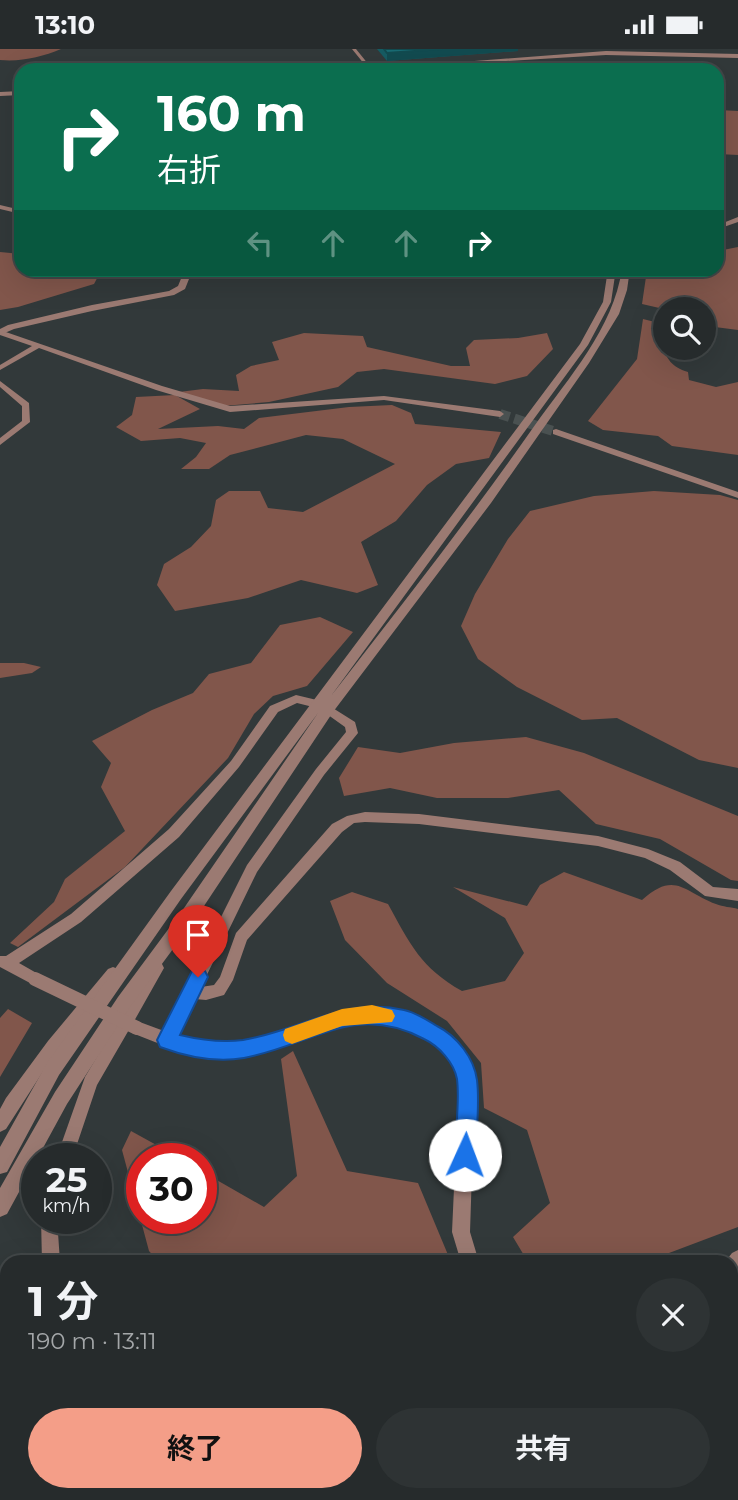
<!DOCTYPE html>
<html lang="ja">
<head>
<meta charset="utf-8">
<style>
  :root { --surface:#262b2c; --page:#2e3334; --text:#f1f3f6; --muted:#a4a7a9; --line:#424748; --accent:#f49e88 }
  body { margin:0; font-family:Montserrat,"Noto Sans JP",sans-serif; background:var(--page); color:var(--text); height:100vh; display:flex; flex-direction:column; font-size:26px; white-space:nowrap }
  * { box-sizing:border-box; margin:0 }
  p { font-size:23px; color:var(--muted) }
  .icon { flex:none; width:38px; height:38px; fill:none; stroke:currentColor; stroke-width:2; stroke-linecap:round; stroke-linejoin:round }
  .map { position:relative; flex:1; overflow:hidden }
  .drawer { position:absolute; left:0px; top:1206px; width:738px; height:247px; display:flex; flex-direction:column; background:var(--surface); border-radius:21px 21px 0 0; box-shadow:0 7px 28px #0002,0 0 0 2px var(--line) }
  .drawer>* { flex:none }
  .top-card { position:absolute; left:14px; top:14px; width:710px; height:214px; border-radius:21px; box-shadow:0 7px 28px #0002,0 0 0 2px var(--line); background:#0b6e4f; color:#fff; overflow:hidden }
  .tools { position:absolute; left:653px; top:248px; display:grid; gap:14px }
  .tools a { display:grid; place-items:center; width:63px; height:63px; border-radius:50%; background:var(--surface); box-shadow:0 7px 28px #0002,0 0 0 2px var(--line); font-size:35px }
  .speed { position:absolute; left:21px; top:1094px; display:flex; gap:14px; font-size:35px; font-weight:700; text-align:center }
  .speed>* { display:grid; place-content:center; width:91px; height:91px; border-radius:50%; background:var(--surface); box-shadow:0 7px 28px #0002,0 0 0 2px var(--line); line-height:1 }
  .speed small { font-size:18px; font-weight:400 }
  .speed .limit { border:10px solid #d22; background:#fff; color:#111 }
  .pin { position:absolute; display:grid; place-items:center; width:60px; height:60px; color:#fff; margin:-72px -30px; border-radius:50% 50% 50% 0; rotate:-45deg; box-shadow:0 0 7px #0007 }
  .pin .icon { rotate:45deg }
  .me { position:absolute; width:77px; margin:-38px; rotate:2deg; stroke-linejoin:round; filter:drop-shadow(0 0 5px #0008) }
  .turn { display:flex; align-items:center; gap:24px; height:147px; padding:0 28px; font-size:32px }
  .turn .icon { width:91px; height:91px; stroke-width:2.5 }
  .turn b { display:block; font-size:49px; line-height:60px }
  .lanes { display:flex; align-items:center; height:66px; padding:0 28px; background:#0003; justify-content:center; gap:35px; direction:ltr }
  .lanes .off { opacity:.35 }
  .round { display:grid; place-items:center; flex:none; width:74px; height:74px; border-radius:37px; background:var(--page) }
  .overview { display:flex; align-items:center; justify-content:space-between; height:119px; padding:0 28px }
  h1 { font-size:42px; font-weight:700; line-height:52px }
  .primary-button { display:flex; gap:14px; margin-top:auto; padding:14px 28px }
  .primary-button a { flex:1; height:80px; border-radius:42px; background:var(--accent); color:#111; font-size:28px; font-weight:700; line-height:80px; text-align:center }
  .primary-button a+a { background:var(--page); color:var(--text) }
  .status { display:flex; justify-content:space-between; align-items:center; height:49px; padding:0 35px; background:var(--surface); direction:ltr }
  .status svg { height:19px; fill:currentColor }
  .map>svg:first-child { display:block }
  .green { fill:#81564b }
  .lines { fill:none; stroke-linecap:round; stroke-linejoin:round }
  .tertiary-tunnel { stroke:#4a5151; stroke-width:10; stroke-dasharray:10 5; stroke-linecap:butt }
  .minor { fill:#9b7a72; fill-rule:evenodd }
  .tertiary { fill:#9b7a72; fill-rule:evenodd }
  .minor-bridge { stroke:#9b7a72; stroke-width:14 }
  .wall { fill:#165c63 }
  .shaded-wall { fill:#124b50 }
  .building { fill:#196b73; stroke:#124b50; stroke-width:2 }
  .route { fill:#1a73e8; stroke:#114b97; stroke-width:2 }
  .slow { fill:#f59e0b }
</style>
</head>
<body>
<div class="status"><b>13:10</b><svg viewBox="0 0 49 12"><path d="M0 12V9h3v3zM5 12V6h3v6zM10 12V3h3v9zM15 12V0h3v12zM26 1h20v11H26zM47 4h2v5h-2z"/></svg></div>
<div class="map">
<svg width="738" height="1451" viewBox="0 0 738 1451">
  <rect width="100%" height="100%" fill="#32393a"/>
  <path class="green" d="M0,0H61C42,8 21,13 0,11Z
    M718,61L738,62V106L718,105Z
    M738,198V281L715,278L704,271V261H668L642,255L647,221L718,220V202Z
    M0,203L21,205V220L101,222L94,235L18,258L0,261Z
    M643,270L659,274L665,284L661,294C667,310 671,318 688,323L689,331L716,338L738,333V406L672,397L658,387L603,381L588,372L637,310Z
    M304,284L363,287L367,298L451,317H470L466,299L474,291L518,289L547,284L553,300L527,327L495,335L384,320L357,323L338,338L269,353L223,357L179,343L203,340L239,342L236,326L251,317L279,311L272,293Z
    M175,346L200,360L158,380L218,377L244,380L259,369L349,358L392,356L411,364L415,375L501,383L489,409L456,415L427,436L396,472L361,493L378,536L357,544L301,531L248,549L175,562L157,536L164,515L191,498L211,477L216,451L229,442H260L268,459L303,463L395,415L343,390L306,386L230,406L209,420H181L196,408L206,394L180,389L141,392L116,378L132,366L136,348Z
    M654,442L720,446L738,451V719L699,711L617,669L582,671L517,638L478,610L461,577L475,545L508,490L530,462L594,447Z
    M320,568L353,583L307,637L273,647L254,665L228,709L125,818L18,898L10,894L54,853L65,830L125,782L101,738L111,714L92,692L152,661L193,644L209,625L251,614L280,576Z
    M0,614H24L41,618L32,624L0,629Z
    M526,688L584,704L738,767V832L731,831L660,790L596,775L559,741L508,749H437L390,739L344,747L339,729L358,698L400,704L454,694Z
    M564,823L642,851C675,821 684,843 716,855C723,858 731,858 738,860V1178L669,1204L655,1213H528L513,1188L550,1154L527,1081L484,1059L481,1014L447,972L387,934L345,891L330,852L352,843L388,855C410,895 421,919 462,942L505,932L524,904L505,869L453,838L527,857L540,836Z
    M8,960L32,974L0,1028V969Z
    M293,1002L347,1122L418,1134L451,1213H159L149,1202L122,1101L131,1082L180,1109L142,1110V1169H201V1122L264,1158L297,1127L281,1010Z
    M732,1324L738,1329V1451H254L255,1446H732Z"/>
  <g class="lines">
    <path class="tertiary-tunnel" d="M500,365L556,383"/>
    <path class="minor" d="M352,0H356L373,21H369Z
      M0,281L162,337L230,357L384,347L500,362L504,365L500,368L384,351L230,363L156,341L39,299L0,321V316L32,297L0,286Z
      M0,332L29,354L30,373L0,396V389L22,372V357L0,338Z
      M556,380L738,443V449L553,385V381Z
      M296,646L321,652L323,655L317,659L297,654L278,663L239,718L179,788L81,873L19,914L40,926L42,930L40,934L35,936L30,934L0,918V907H6L71,865L169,780L231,712L270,657Z
      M328,656L355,673L358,684L324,726L257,823L201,938L214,936L220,928L236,884L332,775L347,767L365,763L419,765L598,787L648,800L680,813L713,838L738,840V852L705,847L670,821L645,809L598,797L419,775L365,773L354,774L342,783L247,891L233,931L224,946L206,951L195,950L177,986C202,993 226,996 252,991C282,986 309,970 339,962C377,952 427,962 455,992C465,1003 469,1016 475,1030L470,1183L479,1213H461L452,1183L459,1030C440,981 391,963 341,975C306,983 276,1003 239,1007C201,1011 167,998 132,984L130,979L97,1036L72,1110H56L85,1028L152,915L157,913L162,915L164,919L133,974L137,972L164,982L247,816L316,720L346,683L345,678L324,663L322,660Z
      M113,918L118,920L120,924L118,928L44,1021L6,1080L0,1083V1060L6,1049L48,992L108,920Z
      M41,1169H57L60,1213H42Z
      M738,1201V1222L732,1225V1213H725L732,1204Z
      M7,1358V1383L0,1387V1362Z
      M138,1446H158L156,1451H136Z
      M166,1446H186L185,1451H165Z"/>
    <path class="tertiary" d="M606,2L738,5V9L606,6L358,21Z
      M21,42V46L0,47V43Z
      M0,156L21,161V165L0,160Z
      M738,168V173L718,180V176Z
      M185,220H193L185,240L174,246L92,262L14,280L0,286V280L8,276L92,256L169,242L178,237Z
      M608,220H616L611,253L588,296L331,647C400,558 470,469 535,376C569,328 613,280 622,220H630L627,241L619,265L589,314L491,454L333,663L196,869L130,958L67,1055L7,1165L0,1168V1139L55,1043L118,948L184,859L318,664L181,850L59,1026L7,1123L0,1125V1098L47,1014L171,842L580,295L603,253Z"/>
    <path class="minor-bridge" d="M35,930L137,979"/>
  </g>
  <path class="wall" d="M377,0H518V2L387,12Z"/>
  <path class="shaded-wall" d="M442,0H518V2L387,12V4Z"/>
  <path class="building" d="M384,0H442L387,4Z"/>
  <path class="route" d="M198,920L205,922L208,928L180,986C201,991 221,994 243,991C299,982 345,947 404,961C415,963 427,971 437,977C457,987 474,1009 477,1031C480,1055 476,1082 476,1106L473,1113L465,1116L458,1113L455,1106C455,1082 460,1054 457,1030C454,1014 439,997 424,990C354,953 313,996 244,1009C216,1014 187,1008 160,998L157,991L160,985L192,922Z"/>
  <path class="slow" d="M372,956L392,961L395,967L392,973L342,977L292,995L285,992L283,986L285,980L342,960Z"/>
</svg>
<div class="tools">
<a><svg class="icon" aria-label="search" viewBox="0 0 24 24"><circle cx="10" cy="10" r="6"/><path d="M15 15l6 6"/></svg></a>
</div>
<div class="speed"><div>25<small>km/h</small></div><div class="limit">30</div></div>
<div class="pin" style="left:198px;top:928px;background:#d93025"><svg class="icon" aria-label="arrive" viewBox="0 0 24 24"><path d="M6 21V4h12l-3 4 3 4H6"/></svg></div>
<svg class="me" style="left:465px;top:1106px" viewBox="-20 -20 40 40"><circle r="19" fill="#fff"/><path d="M0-13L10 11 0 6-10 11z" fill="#1a73e8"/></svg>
<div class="top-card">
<div class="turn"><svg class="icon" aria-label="right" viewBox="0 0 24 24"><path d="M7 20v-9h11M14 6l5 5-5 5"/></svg><div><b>160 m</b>右折</div></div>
<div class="lanes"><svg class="icon off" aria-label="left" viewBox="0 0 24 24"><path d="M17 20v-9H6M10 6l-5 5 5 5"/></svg><svg class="icon off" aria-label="ahead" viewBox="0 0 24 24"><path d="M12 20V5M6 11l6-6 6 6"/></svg><svg class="icon off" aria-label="ahead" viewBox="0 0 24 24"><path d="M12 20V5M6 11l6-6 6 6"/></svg><svg class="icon" aria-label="right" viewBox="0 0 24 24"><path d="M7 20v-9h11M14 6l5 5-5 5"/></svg></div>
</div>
<section class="drawer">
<div class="overview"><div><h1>1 分</h1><p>190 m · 13:11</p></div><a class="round"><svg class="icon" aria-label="close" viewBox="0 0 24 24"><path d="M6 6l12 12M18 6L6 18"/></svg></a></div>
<div class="primary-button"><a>終了</a><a>共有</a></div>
</section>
</div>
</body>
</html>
